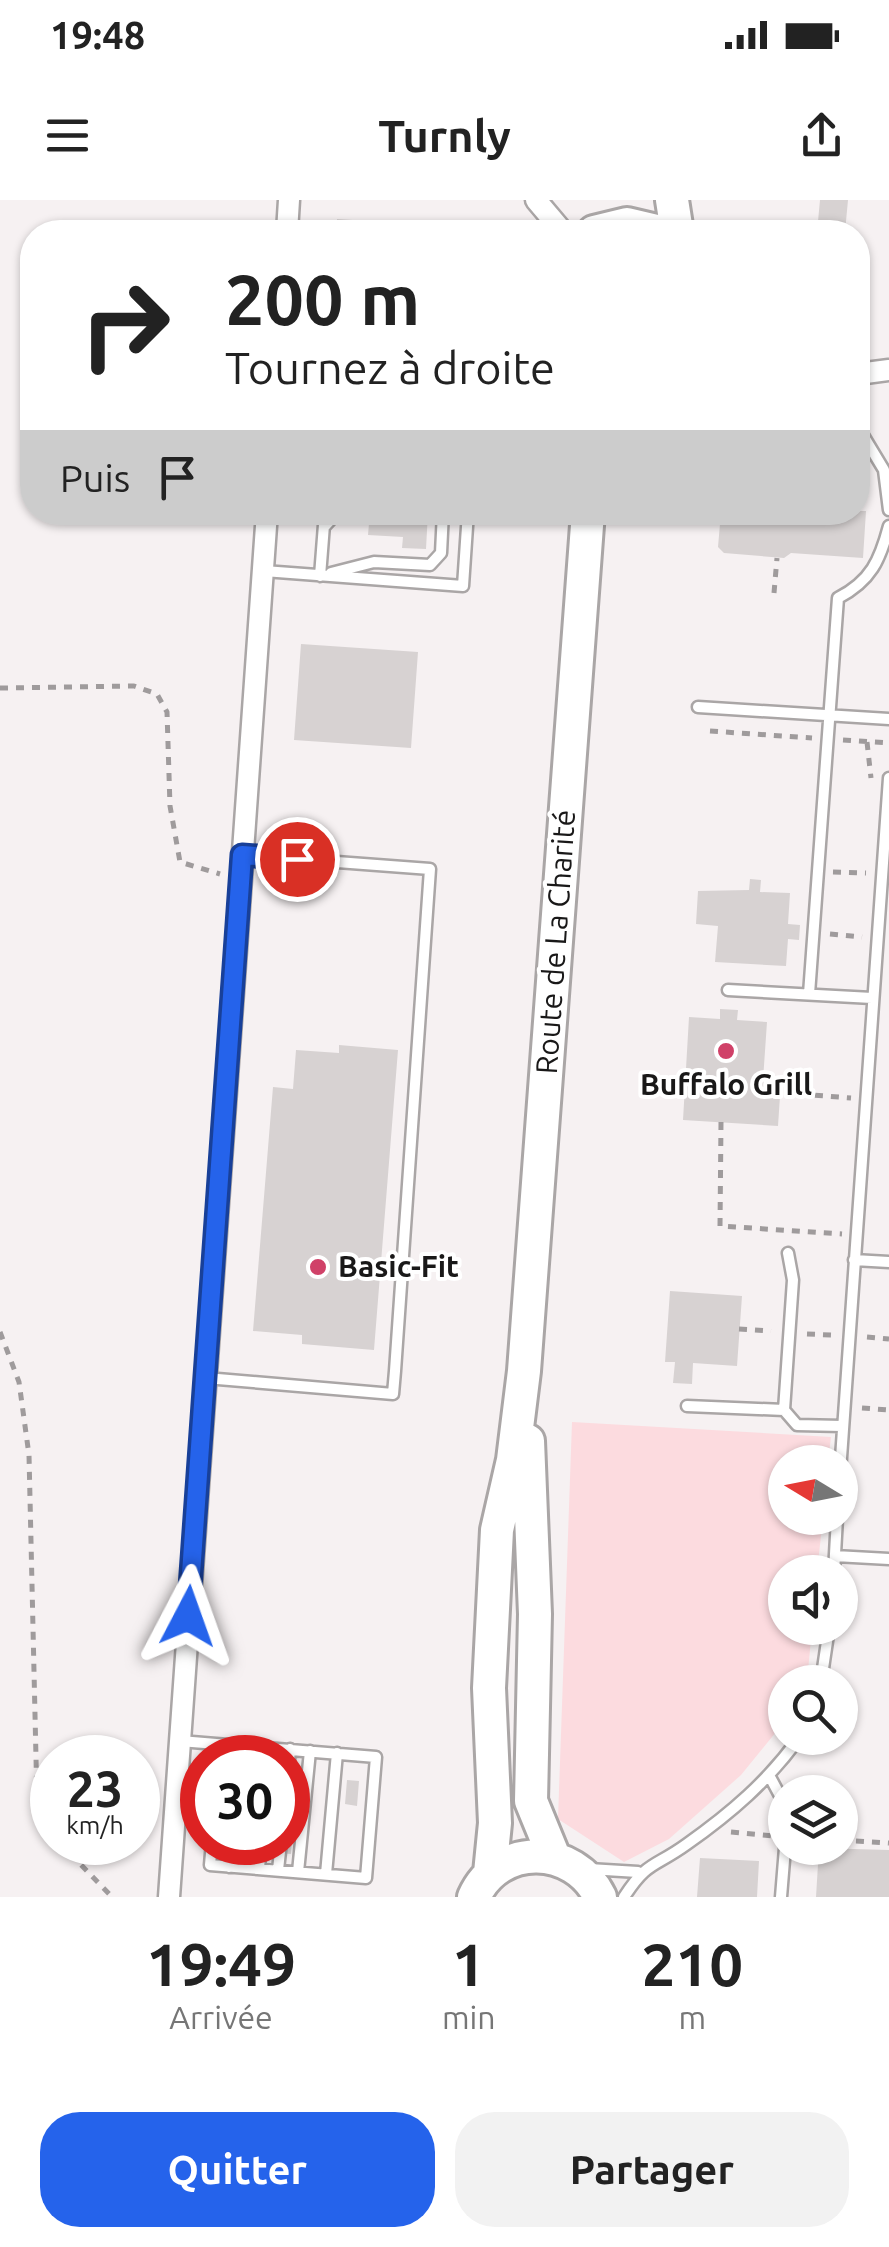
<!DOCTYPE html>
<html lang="fr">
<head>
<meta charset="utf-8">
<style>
  :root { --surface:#fff; --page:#f2f2f2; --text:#222; --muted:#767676; --accent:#2563eb }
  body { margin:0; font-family:Ubuntu,sans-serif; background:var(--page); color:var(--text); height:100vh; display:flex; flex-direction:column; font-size:38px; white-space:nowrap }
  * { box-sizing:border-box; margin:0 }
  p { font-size:32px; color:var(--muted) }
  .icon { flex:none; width:55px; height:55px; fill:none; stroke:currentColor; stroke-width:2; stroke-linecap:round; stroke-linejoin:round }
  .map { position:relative; height:1697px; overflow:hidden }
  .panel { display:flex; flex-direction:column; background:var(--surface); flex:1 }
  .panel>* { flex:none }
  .banner { position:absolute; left:20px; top:20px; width:850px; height:305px; border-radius:40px; box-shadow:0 2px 8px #0004; background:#fff; color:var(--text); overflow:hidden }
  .needle { width:65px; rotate:280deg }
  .fabs { position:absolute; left:768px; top:1245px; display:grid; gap:20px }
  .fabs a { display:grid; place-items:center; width:90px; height:90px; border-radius:50%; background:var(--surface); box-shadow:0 2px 8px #0004; font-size:50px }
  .speed { position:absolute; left:30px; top:1535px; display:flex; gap:20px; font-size:50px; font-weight:700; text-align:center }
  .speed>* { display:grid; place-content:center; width:130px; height:130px; border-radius:50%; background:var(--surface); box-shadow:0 2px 8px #0004; line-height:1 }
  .speed small { font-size:25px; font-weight:400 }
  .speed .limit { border:15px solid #d22; background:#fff; color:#111 }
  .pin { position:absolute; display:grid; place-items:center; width:85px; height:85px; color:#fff; margin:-42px; border:5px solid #fff; border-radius:50%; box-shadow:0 2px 10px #0007 }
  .me { position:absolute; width:110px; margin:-55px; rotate:4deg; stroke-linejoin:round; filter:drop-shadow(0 0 8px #0008) }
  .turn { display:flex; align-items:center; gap:35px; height:210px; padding:0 40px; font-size:45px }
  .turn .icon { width:130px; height:130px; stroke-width:2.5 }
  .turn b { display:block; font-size:70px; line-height:85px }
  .then { display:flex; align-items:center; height:95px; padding:0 40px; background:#0003; gap:20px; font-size:38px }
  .eta { display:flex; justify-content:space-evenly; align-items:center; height:170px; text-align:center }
  .eta b { font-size:60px; font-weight:700; line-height:70px }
  .button { display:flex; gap:20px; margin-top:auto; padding:20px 40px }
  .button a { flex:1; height:115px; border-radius:40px; background:var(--accent); color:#fff; font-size:40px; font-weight:700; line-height:115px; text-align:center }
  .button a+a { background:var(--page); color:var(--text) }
  .status { display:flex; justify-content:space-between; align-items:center; height:70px; padding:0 50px; background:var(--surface); direction:ltr }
  .status svg { height:28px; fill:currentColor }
  header { display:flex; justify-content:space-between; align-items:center; height:130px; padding:0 40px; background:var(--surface); font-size:45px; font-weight:700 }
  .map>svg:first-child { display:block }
  .green { fill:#fcdbdf }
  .building { fill:#d7d2d2 }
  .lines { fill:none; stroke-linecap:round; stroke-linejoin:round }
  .service-casing { stroke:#aaa6a6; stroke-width:15 }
  .minor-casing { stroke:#aaa6a6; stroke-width:25 }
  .primary-casing { stroke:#aaa6a6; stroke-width:38 }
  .path { stroke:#9f9b9c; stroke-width:5; stroke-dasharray:8 8; stroke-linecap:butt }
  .service { stroke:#fff; stroke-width:10 }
  .minor { stroke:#fff; stroke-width:20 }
  .primary { stroke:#fff; stroke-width:32 }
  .route-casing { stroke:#184099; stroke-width:25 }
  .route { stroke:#2563eb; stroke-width:18 }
  .poi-dot { fill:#d04168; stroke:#fff; stroke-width:4 }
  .labels { text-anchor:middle; stroke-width:8; stroke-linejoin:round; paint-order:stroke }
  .street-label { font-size:30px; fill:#191818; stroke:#fff }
  .poi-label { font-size:30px; font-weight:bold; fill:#191818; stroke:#fff }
</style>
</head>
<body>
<div class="status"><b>19:48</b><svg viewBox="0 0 49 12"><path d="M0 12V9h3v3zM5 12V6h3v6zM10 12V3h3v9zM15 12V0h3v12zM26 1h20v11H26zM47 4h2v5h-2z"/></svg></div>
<header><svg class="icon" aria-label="menu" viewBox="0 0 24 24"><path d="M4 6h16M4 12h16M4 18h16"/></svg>Turnly<svg class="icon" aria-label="share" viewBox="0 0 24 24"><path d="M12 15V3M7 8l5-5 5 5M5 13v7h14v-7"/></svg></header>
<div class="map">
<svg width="889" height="1697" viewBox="0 0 889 1697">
  <rect width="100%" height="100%" fill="#f6f1f2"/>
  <path class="green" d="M572,1222L831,1237L828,1262H785V1318H823L817,1372H785V1428H812L807,1482H785V1521L741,1575L669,1639L624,1662L558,1619Z"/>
  <path class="building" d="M820,0H848L845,32H817Z
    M337,19L478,28L477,32H337Z
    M866,311L863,358L791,353L784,358L724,353L718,347L721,312Z
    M370,312H428L426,349L402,348L403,337L368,335Z
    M301,444L418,452L411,548L294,540Z
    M750,679L761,680L760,692L790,693L788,724L800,725L799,740L788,739L786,766L715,762L718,726L696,724L698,691L749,690Z
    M720,809L738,810L737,820L767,822L763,880L781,881L778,926L683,920L689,817L720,819Z
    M339,845L398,850L374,1150L302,1144V1135L253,1131L273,887L293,889L296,850L339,853Z
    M670,1091L742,1096L737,1166L693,1163L692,1184L673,1183L675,1162H665Z
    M347,1580L359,1581L357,1606L345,1604Z
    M288,1625L293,1626L291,1654L201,1648L202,1642H288Z
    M819,1648L889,1650V1697H816Z
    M700,1658L759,1661L757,1697H697Z"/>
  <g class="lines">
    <g class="service-casing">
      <path id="service" d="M858,227L884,270L889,310
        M324,327L338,312
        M264,371L463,386L468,312
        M331,373L374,362L430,365L441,353L443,312
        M320,376L325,312
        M698,507L889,519
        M728,790L872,798
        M809,794L838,398C871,381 880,360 889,326
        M788,1053L793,1080L784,1210L797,1225L842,1226
        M854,1060L889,1062
        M206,1178L393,1194L395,1171L430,669L243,655
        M687,1206L784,1210
        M840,1272L889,578
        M835,1356L889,1359
        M834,1372L837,1318
        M821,1482L829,1428
        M180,1541L376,1557L366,1678L210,1665L212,1642
        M288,1572L290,1549
        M770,1577L785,1605
        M229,1667L231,1642
        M259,1669L261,1642
        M589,1669L638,1672
        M278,1670L281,1642
        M298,1672L310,1551
        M326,1674L337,1553
        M624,1697C648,1660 654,1668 687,1644C731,1613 768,1581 799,1538
        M781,1697L785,1648"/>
    </g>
    <g class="minor-casing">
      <path id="minor" d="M536,0L563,32
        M287,32L289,0
        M858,174L889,170
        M169,1697L267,312"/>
    </g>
    <g class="primary-casing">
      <path id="primary" d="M672,0L677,32
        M594,32L627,24L661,32
        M528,1241L535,1414L531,1601L554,1657
        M490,1673L495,1623L489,1488L497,1330L513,1260L524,1171L588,312
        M474,1697C499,1642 574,1644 600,1697"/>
    </g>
    <path class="path" d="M774,393L777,358
      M0,488L134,486L157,494L167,512L170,606L180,662L220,674
      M710,531L812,538
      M843,540L889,543
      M867,542L871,578
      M833,672L866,673
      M830,734L862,737
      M799,894L851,898
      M721,922L720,1026L842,1034
      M739,1129L771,1131
      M0,1132L19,1182L29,1255L37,1601L52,1637
      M807,1134L831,1135
      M867,1137L889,1139
      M862,1208L889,1210
      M731,1632L774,1636
      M840,1640L889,1643
      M59,1642L112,1697"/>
    <use href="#service" class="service"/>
    <use href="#minor" class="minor"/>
    <use href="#primary" class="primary"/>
  </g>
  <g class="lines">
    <g class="route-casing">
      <path id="route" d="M188,1416L242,655L297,659"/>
    </g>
    <use href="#route" class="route"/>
  </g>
  <g class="poi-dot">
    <circle cx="726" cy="851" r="10"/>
    <circle cx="318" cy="1067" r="10"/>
  </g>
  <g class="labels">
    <g class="street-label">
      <text transform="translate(556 742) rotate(-86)" y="10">Route de La Charité</text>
    </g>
    <g class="poi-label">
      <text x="726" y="895">Buffalo Grill</text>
      <text x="338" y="1077" text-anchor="start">Basic-Fit</text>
    </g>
  </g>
</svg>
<div class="fabs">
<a><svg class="needle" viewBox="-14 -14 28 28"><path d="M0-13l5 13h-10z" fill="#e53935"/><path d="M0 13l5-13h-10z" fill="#767676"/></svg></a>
<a><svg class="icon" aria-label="sound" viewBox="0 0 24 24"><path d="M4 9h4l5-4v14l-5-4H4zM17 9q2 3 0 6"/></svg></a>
<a><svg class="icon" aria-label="search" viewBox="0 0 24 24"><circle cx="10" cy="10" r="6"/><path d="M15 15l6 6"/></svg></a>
<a><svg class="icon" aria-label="layers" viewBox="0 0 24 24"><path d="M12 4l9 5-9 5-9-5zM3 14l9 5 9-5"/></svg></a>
</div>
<div class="speed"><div>23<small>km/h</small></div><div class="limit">30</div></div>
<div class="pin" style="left:297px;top:659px;background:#d93025"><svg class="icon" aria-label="arrive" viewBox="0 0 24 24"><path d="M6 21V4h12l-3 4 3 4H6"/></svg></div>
<svg class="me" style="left:188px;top:1416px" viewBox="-20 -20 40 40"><path d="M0-17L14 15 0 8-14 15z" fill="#2563eb" stroke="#fff" stroke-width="4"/></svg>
<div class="banner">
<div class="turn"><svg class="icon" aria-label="right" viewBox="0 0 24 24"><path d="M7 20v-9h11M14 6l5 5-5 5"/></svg><div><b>200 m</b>Tournez à droite</div></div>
<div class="then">Puis<svg class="icon" aria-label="arrive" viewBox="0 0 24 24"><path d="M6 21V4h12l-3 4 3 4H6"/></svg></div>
</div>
</div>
<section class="panel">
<div class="eta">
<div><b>19:49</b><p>Arrivée</p></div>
<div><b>1</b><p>min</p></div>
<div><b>210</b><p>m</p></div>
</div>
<div class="button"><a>Quitter</a><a>Partager</a></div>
</section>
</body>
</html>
